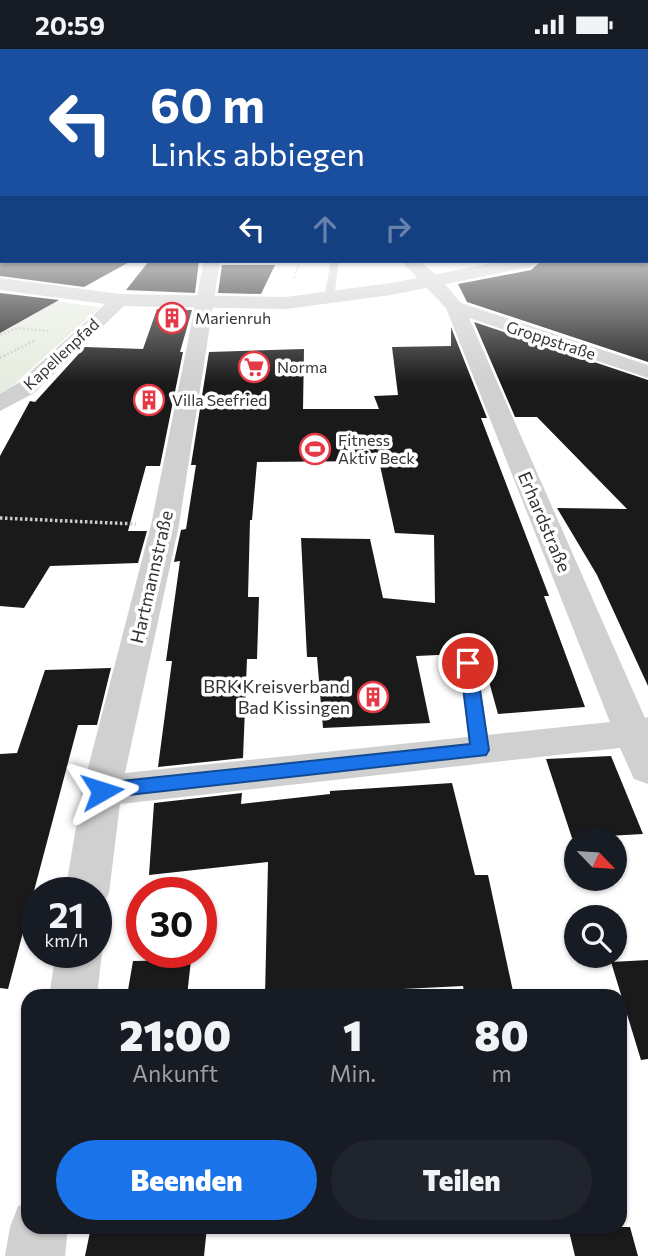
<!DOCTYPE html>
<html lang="de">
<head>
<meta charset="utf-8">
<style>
  :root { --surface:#171b24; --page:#20242c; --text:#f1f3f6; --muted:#9ea1a6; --accent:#1a73e8 }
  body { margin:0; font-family:Commissioner,sans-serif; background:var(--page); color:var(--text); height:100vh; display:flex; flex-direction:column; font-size:26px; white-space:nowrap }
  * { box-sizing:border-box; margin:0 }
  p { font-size:23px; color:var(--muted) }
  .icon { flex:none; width:38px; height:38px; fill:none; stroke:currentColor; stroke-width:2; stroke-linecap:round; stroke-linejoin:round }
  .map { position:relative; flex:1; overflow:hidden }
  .drawer { position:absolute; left:21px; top:940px; width:606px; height:245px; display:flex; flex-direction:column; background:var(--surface); border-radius:21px; box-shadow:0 2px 5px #0004 }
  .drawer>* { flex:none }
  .hud { position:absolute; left:0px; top:0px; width:649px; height:214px; box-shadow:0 2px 5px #0004; background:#1a4fa0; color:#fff; overflow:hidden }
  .needle { width:46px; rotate:115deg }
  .tools { position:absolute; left:564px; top:779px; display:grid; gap:14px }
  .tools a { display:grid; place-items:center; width:63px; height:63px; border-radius:50%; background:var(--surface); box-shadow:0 2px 5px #0004; font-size:35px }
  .speed { position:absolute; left:21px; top:828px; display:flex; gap:14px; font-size:35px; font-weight:700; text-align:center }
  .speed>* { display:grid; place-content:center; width:91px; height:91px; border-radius:50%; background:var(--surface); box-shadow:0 2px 5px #0004; line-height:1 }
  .speed small { font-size:18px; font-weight:400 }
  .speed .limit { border:10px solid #d22; background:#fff; color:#111 }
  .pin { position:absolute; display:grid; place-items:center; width:60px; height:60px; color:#fff; margin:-30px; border:4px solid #fff; border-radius:50%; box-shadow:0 2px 7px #0007 }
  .me { position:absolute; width:77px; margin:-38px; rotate:84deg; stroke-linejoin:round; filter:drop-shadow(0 0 5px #0008) }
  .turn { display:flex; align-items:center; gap:24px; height:147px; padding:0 35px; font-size:32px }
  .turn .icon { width:91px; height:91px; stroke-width:2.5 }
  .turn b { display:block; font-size:49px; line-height:60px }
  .lanes { display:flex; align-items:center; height:66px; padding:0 35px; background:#0003; justify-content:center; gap:35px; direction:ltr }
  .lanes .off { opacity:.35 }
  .eta { display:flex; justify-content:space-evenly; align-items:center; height:119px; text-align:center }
  .eta b { font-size:42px; font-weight:800; line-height:49px }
  .primary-button { display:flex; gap:14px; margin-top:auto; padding:14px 35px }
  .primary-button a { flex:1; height:80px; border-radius:42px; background:var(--accent); color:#fff; font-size:28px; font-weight:800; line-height:80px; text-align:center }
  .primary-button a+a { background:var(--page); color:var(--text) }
  .status { display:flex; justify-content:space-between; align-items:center; height:49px; padding:0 35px; background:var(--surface); direction:ltr }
  .status svg { height:19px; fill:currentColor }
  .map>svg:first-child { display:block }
  .green { fill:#e6ecdf }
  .building { fill:#1a1a1a }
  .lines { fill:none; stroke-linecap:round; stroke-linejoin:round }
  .path-far2 { stroke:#cdcdcd; stroke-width:2; stroke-dasharray:2 2; stroke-linecap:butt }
  .path-far1 { stroke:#cdcdcd; stroke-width:2.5; stroke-dasharray:2 2; stroke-linecap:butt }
  .path { stroke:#cdcdcd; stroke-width:3.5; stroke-dasharray:2.5 2.5; stroke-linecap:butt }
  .service { fill:#d0d0d0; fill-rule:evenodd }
  .minor { fill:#d0d0d0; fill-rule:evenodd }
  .tertiary { fill:#d0d0d0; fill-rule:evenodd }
  .route { fill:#1a73e8; stroke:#114b97; stroke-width:2 }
  .labels { text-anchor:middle; stroke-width:7; stroke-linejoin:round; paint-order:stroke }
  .far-poi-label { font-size:16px; fill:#333; stroke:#fff; text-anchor:start }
  .far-street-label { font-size:16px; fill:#333; stroke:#fff }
  .street-label { font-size:18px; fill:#333; stroke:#fff }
  .poi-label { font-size:18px; fill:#333; stroke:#fff; text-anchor:end }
</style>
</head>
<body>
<div class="status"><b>20:59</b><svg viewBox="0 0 49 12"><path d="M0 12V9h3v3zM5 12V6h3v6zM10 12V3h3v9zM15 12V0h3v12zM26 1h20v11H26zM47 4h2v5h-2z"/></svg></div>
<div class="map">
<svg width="648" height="1207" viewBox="0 0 648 1207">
  <rect width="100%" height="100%" fill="#fff"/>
  <path class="green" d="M0,245L100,258L0,348Z"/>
  <path class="building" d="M0,212H131L84,238L0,227Z
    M149,212H199L195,244L126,241Z
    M541,212H648V313L467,253L458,235L531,221Z
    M222,216H275L261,245L218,244Z
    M0,244L59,251L0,284Z
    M157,260L192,261L180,303H183L160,417H146L128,482H147L138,514L50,517L24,559L0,557V407L30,352L35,353L85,298L143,300Z
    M474,273L648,331V637L597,526L557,459L627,460L537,368H515Z
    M451,278L487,369H481L549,547H544L585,658L498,665L481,604L416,607L430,674L323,679L317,608H307L301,489L370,490L383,549L435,554L434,486L395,484L379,412L257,413L252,471H250L248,548H259L257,610H247L243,709L158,718L172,612H166L180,512L174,513L181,481L186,480L196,416H191L209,303L304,300L303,360H379L374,347L398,346L392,298L451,297Z
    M111,619L97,676H78L8,940L0,939V705L17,704L45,621Z
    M611,707L643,785L572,789L546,710Z
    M452,734L475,826H488L514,947H465L463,937L322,944V947H265L268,813L149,826L154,754L242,744L241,755L330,745V742Z
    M191,911L187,947H127L133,912Z
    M648,911V1010L641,1011L611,913Z
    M91,1178H207L204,1207H85Z
    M568,1178H630L638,1207H575Z"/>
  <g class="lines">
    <path class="path-far2" d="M294,229L300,212"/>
    <path class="path-far1" d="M0,286L18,279L49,282
      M0,309L34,292"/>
    <path class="path" d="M0,469L136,475"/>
    <path class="service" d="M331,212H339L334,249L329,252L324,249Z
      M468,607L477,613L490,701L487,706H473L470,701L459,613Z"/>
    <path class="minor" d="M204,212H220L179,476L125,724L610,673L446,259L401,212H419L438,227L461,254L648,316V329L469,269L645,669L648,668V735L634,730L620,699L120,755L109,844L102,858L96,860V844H65L82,742L151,476Z
      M120,246L129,251L126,255L34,344L0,362V345L18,334L114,247Z
      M96,890L102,903L97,947H49L56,903H96Z
      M28,1154V1178H68L65,1207H5L10,1178L18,1157Z"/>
    <path class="tertiary" d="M503,212H539L530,218L391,246L286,260L120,257L0,241V229L120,245L286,248L391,234Z"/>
  </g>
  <linearGradient id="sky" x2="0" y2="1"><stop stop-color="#9ec6ea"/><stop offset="0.49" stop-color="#fff"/><stop offset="1" stop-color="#fff" stop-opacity="0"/></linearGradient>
  <rect width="648" height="334" fill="url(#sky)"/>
  <path class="route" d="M468,608L476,614L489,701L486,706L102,749L93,742L102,734L470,695L460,614Z"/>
  <defs>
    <g id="building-ring" transform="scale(1.575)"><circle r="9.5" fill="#fff" stroke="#e63946" stroke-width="1.5"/><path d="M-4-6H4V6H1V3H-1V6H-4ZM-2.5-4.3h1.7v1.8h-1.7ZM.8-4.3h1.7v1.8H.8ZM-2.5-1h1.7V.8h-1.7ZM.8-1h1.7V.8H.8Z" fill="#e63946"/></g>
    <g id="supermarket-ring" transform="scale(1.575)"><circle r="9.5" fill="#fff" stroke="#e63946" stroke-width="1.5"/><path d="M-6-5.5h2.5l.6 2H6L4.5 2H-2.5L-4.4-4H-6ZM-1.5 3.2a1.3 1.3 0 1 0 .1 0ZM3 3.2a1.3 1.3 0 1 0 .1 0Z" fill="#e63946"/></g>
    <g id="stadium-ring" transform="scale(1.575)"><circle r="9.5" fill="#fff" stroke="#e63946" stroke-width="1.5"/><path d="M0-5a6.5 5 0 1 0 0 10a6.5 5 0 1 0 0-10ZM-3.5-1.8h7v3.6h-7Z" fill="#e63946"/></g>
  </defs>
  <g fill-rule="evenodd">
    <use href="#building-ring" x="172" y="269"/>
    <use href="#supermarket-ring" x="254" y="318"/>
    <use href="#building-ring" x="149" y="351"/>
    <use href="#stadium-ring" x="315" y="400"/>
    <use href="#building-ring" x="373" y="648"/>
  </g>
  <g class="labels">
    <g class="far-poi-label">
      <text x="195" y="275">Marienruh</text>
      <text x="277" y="324">Norma</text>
      <text x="172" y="357">Villa Seefried</text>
      <text x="338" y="397">Fitness<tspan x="338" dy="18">Aktiv Beck</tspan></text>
    </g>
    <g class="far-street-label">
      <text transform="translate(551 291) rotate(18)" y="6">Groppstraße</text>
      <text transform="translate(61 305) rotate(-43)" y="6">Kapellenpfad</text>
    </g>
    <g class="street-label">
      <text transform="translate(544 473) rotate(67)" y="6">Erhardstraße</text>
      <text transform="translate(152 528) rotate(-77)" y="6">Hartmannstraße</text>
    </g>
    <g class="poi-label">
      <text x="350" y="644">BRK Kreisverband<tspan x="350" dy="21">Bad Kissingen</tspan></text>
    </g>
  </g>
</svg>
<div class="tools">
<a><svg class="needle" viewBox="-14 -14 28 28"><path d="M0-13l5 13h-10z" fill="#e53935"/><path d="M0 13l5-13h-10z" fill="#9ea1a6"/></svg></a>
<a><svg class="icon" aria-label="search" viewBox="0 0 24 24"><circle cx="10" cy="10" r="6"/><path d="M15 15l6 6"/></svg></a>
</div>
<div class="speed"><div>21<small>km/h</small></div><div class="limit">30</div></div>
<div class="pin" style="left:468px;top:614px;background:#d93025"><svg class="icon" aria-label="arrive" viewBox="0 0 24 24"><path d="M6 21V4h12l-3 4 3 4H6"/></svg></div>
<svg class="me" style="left:102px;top:742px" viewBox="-20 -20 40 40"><path d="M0-17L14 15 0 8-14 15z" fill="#1a73e8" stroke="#fff" stroke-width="4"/></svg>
<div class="hud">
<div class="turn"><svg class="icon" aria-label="left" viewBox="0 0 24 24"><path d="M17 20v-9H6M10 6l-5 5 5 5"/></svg><div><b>60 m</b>Links abbiegen</div></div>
<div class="lanes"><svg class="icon" aria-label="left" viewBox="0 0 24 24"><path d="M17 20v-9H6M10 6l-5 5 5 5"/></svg><svg class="icon off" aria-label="ahead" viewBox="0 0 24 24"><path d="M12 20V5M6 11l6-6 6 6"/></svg><svg class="icon off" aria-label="right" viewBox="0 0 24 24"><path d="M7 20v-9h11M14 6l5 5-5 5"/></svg></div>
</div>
<section class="drawer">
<div class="eta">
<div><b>21:00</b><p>Ankunft</p></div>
<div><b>1</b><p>Min.</p></div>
<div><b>80</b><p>m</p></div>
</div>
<div class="primary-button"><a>Beenden</a><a>Teilen</a></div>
</section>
</div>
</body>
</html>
